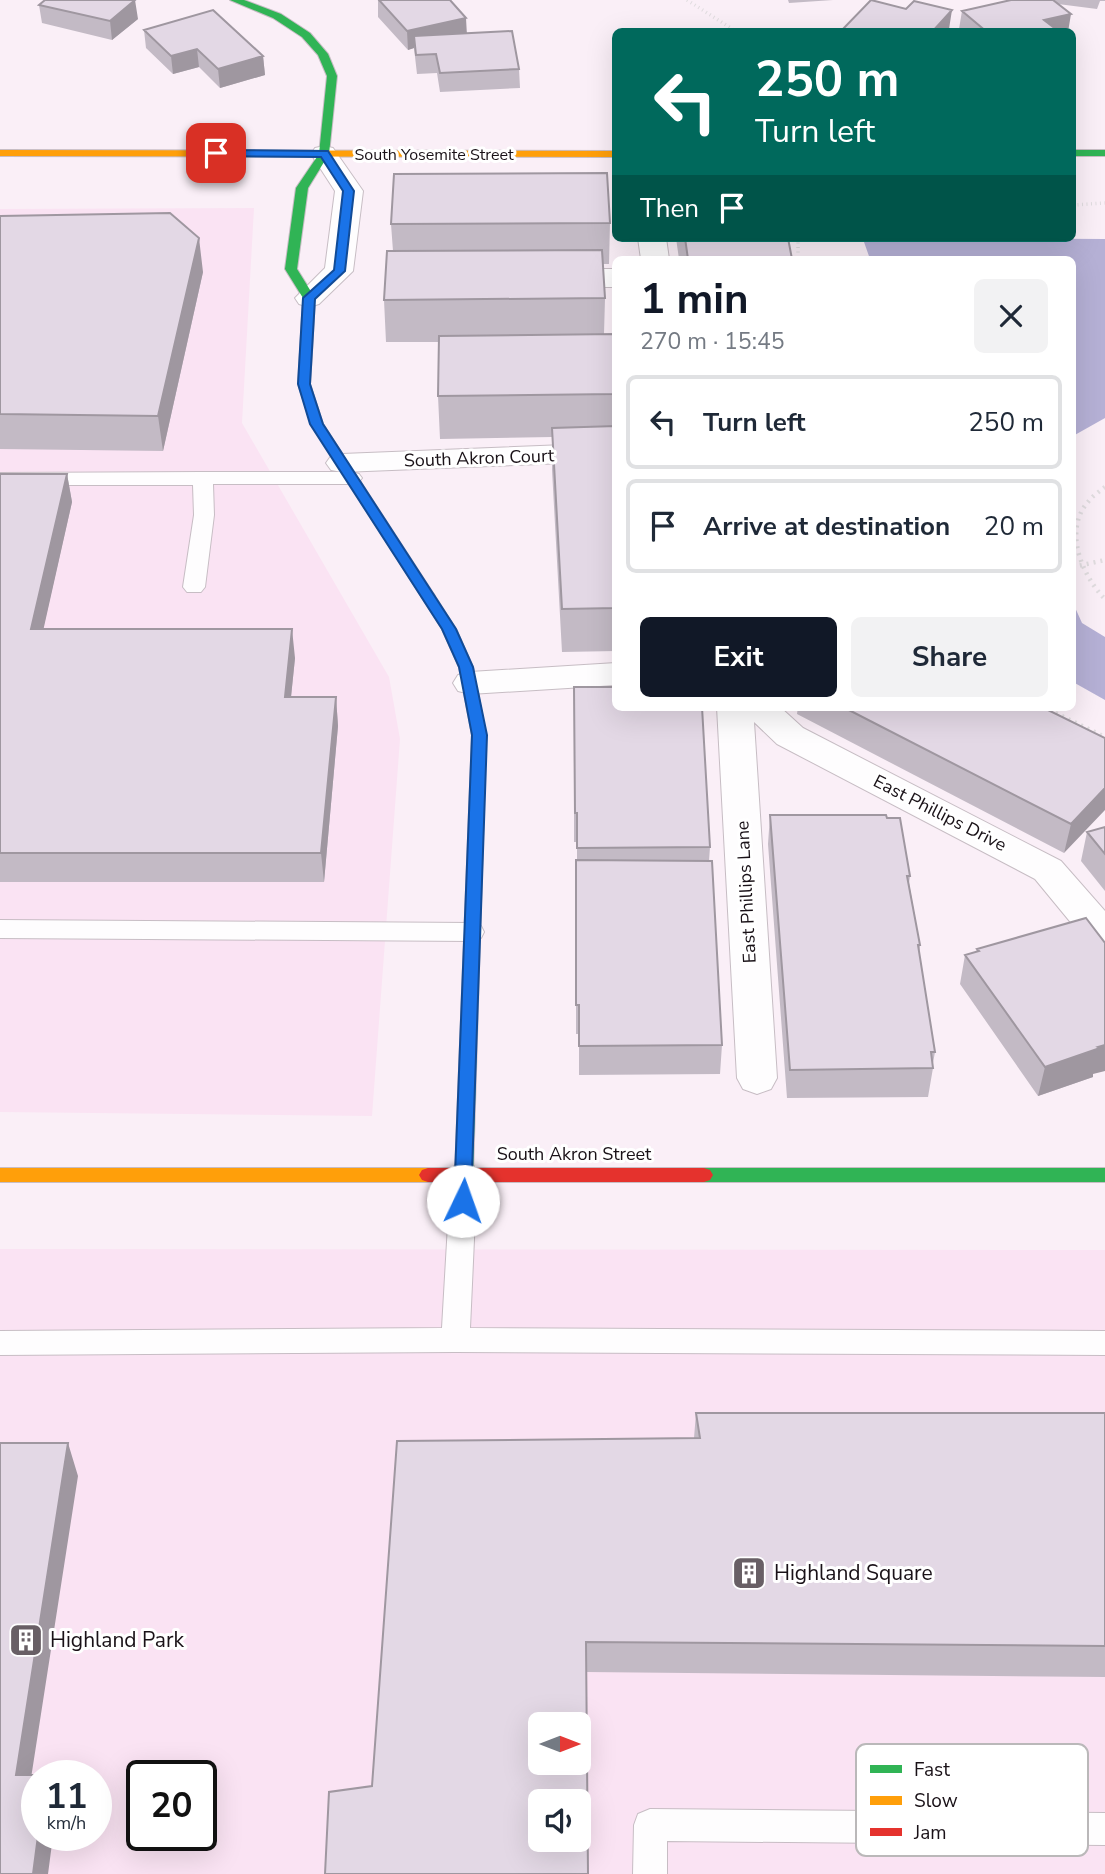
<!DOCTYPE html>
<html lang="en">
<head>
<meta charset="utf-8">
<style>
  :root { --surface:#fff; --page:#f2f2f3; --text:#1f2937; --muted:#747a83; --line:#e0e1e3; --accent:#111827 }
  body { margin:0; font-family:"Nunito Sans",sans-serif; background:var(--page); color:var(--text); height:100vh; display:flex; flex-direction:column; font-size:26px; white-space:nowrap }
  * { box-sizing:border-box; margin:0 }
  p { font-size:23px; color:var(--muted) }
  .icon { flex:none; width:38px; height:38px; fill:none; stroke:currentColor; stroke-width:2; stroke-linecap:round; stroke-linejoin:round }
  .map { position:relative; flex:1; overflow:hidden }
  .details { position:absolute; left:612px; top:256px; width:464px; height:455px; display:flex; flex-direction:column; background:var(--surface); border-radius:10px; box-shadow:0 7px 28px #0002 }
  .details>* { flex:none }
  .banner { position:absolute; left:612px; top:28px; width:464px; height:214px; border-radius:10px; box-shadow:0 7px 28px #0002; background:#00695c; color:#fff; overflow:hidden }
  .needle { width:46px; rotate:90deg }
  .fabs { position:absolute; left:528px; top:1712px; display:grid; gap:14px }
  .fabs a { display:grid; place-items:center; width:63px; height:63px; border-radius:10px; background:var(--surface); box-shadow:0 7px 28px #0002; font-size:35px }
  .speed { position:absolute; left:21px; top:1760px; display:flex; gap:14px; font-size:35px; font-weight:700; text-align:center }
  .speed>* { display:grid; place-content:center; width:91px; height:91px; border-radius:50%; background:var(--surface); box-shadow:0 7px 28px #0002; line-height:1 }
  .speed small { font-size:18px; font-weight:400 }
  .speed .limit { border:4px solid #111; border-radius:10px; background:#fff; color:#111 }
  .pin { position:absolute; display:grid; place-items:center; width:60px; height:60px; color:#fff; margin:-30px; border-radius:14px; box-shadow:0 4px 10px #0006 }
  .me { position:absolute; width:77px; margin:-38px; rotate:3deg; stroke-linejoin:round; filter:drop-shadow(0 0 5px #0008) }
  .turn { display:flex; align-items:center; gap:24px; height:147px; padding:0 28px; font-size:32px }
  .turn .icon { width:91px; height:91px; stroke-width:2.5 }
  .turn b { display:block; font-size:49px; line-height:60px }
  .then { display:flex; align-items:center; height:66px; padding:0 28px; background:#0003; gap:14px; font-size:26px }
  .round { display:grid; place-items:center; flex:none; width:74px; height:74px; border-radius:10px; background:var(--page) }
  .overview { display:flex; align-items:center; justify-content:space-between; height:119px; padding:0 28px }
  h1 { font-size:42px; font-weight:700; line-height:52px; color:var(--accent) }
  .cta { display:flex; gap:14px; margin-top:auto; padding:14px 28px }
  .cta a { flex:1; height:80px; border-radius:10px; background:var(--accent); color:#fff; font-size:28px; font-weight:700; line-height:80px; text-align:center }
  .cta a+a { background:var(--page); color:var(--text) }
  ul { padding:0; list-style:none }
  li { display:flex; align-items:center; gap:21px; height:94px; margin:0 14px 10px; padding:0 14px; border:4px solid var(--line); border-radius:10px }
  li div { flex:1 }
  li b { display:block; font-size:26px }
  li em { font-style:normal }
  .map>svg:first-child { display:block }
  .built { fill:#fae3f3; fill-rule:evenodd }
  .water { fill:#b5b0d5 }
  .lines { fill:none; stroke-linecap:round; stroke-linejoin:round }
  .lane-casing { stroke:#c7bdc4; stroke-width:2 }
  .street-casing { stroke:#c7bdc4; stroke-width:2 }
  .fast-casing { stroke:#c7bdc4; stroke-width:2 }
  .slow-casing { stroke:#c7bdc4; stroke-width:2 }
  .jam-casing { stroke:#c7bdc4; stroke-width:2 }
  .path-far1 { stroke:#e0dcdf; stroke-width:3.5; stroke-dasharray:1 3.5; stroke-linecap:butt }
  .path { stroke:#e0dcdf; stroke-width:4.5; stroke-dasharray:2 5; stroke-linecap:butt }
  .lane { fill:#fefdfe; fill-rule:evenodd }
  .street { fill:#fefdfe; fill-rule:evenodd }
  .fast { fill:#30b455; fill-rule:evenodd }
  .slow { fill:#ff9f0a; fill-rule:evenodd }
  .jam { fill:#e5322d; fill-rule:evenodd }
  .wall { fill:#c3bac5 }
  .shaded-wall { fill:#9f97a0 }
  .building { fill:#e3d8e5; stroke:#9f97a0; stroke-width:2; fill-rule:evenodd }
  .route { fill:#1a73e8; stroke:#114b97; stroke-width:2 }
  .labels { text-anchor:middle; stroke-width:6; stroke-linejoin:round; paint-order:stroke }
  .far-street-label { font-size:16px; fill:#191117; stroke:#fff }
  .street-label { font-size:18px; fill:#191117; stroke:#fff }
  .near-poi-label { font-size:21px; fill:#191117; stroke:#fff; text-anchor:start }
  .key { fill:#fff; stroke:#bab8b9; stroke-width:2 }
  .key-label { font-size:19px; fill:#191117 }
</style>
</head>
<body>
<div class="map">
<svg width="1105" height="1874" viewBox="0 0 1105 1874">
  <rect width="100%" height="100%" fill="#faeff7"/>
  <path class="built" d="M254,208L242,423L389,677L400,739L372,1116L0,1112V209Z
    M0,1249L1105,1250V1874H0ZM541,1724H579V1762H541ZM37,1776H96V1836H37ZM142,1776H201V1836H142ZM541,1801H579V1839H541Z"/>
  <path class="water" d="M901,238L1105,239V418L1073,436V259H870L864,242Z
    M1073,603L1082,623L1105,637V700L1073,682Z"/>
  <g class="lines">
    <g class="lane-casing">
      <path id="lane" d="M201,472H352L359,474L362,478L359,482L352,484H213L214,515L205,587L201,592H187L183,587L194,515L193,485H0V473Z
        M0,920L472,923L481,926L484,932L481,938L472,941L0,938Z
        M464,1162L473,1165L477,1173L470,1328L1105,1331V1355L455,1352L0,1355V1331L442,1328L451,1173L455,1165Z
        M650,1809L1105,1813V1845L667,1841V1874H633L634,1825L638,1814Z"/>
    </g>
    <g class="street-casing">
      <path id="street" d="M324,146L333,148L363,191L353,271L319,304L309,307L299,304L295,298L325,268L335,191L311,154L315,148Z
        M638,238H666L669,259H641Z
        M553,269H616V287H553L543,284L539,278L543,272Z
        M616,443V461L342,472L331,470L326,463L331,456L342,454Z
        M616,663V685L470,694L458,691L453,683L458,675L470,672Z
        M717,707H780L803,728L1061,861L1105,911V951L1091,947L1035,879L777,744L754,722L777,1078L771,1089L757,1094L743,1089L737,1078Z"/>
    </g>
    <g class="fast-casing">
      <path id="fast" d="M230,0H244L281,14L310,33L328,54L337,76L329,154L308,188L297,269L315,298L312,352L306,356L300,352L303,298L285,269L296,188L319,154L327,76L318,55L302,37L273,18Z
        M1073,150H1105V156H1073Z
        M428,592L433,593L456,629L473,667L486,735L473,1173L470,1178L464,1180L458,1178L455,1173L472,735L459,667L442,629L421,596Z
        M704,1168H1105V1182H704L698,1180L695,1175L698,1170Z"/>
    </g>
    <g class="slow-casing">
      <path id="slow" d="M0,150L616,151V157L0,156Z
        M0,1168H428L434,1170L437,1175L434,1180L428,1182H0Z"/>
    </g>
    <g class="jam-casing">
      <path id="jam" d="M306,348L312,352L310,384L323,424L435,596L433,599H423L311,424L298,384L300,352Z
        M428,1168H704L710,1170L713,1175L710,1180L704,1182H428L422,1180L419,1175L422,1170Z"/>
    </g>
    <path class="path-far1" d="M687,0L737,32
      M1073,205L1105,203
      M798,238V259"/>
    <path class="path" d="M1105,487C1099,492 1092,496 1088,502C1063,530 1082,576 1105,599
      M1073,567L1105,560
      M1043,707L1105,737"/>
    <use href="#lane" class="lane"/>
    <use href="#street" class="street"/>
    <use href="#fast" class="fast"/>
    <use href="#slow" class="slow"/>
    <use href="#jam" class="jam"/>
  </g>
  <path class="wall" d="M378,0H450L467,33L519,69L520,88L440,92L437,73L417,74L414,48L408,50L378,17Z
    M788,0H833L789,3Z
    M1011,0H1105V1H1100L1097,9L1058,4L1068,32H962L959,29L962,11Z
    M39,5L138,19L112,40L42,23Z
    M144,30L263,56L265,75L220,88L199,67L173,74L146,48Z
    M0,216L203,272L163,451L0,449Z
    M610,223L609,264H603L605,298L604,334H616V651L562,652L552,470V437L440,439L438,396L439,342H386L384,300L393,251L391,224Z
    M676,238H788L792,259H679Z
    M0,474H67L72,502L43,629L295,658L291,697H336L338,726L324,882H0Z
    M574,687L710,847L709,861L722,1045L720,1074L579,1075V1034H576V889L577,860V842H574Z
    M798,707H1042L1105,738L1064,853L797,714Z
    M770,815L887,818L910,876L909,883L920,945L919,953L935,1052L933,1063V1068L928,1097L787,1098L768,844Z
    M1105,827V891L1081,861L1087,832Z
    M977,949L1093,1074V1077L1038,1096L960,984L965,955L976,952Z
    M696,1413H1105V1677L586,1672L372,1786L694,1438Z"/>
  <path class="shaded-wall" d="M135,0L138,19L112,40L110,21Z
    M952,10L949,29L947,32H932Z
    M1071,14L1068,32H1042L1044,20Z
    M466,18L467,36H414V48L408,50L407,31Z
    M197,49L199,67L173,74L171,56Z
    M263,56L265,75L220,88L218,69Z
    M199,238L203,272L163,451L158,416Z
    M67,474L72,502L37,658L31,629Z
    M292,629L295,658L288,726L285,697Z
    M336,697L338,726L324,882L321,853Z
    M1105,788V810L1064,853L1071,824Z
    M1105,1045V1071L1093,1074V1077L1038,1096L1045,1067Z
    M68,1443L78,1476L27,1804L16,1775Z
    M38,1836H53L48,1874H33Z"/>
  <path class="building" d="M45,0H135L110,21L39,5Z
    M379,0H450L466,18L407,31Z
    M871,0L906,9L914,1L952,10L932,32H840Z
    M1011,0H1053L1071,14L1044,20L1057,30L1050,32H987L962,11Z
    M213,10L263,56L218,69L197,49L171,56L144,30Z
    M512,31L519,69L440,73L436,54L416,55L414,36Z
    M607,173L610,223L391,224L394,174Z
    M170,213L199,238L158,416L0,414V216Z
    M685,238H788L792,259H688Z
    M602,250L605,298L384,300L387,251Z
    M616,334V394L438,396L439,336Z
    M616,426V608L562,609L552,428Z
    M0,474H67L31,629H292L285,697H336L321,853H0Z
    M574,687H616V707H702L710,847L577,848V813H575Z
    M843,707H1042L1105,738V788L1071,824Z
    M770,815H886L887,818H900L910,876H907L920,945H918L935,1052H931L933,1068L790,1070Z
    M1105,827V854L1087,832Z
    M576,860L712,861L722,1045L579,1046V1005H576Z
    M1086,918L1105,943V1045L1098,1047L1100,1048L1045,1067L965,955L979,951L977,949Z
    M696,1413H1105V1646L586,1642L588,1874H325L329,1792L372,1786L397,1441L700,1438ZM541,1724H579V1762H541ZM541,1801H579V1839H541Z
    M0,1443H68L16,1775H47V1776H37V1836H38L33,1874H0Z"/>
  <path class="route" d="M216,150L328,151L354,191L345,271L315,299L310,384L323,424L456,629L473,667L487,735L471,1201L469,1206H456L454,1201L472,735L459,667L442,629L310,424L298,384L303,298L334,270L343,191L321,157L212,156V151Z"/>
  <defs>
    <g id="building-square" transform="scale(1.75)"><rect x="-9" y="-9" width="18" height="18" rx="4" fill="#685f65" stroke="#fff"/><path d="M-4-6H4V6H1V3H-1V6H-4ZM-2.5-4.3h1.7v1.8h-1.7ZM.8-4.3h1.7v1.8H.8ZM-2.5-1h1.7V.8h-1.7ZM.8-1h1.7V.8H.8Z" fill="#fff"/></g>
  </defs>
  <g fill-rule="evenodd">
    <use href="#building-square" x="749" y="1573"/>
    <use href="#building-square" x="26" y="1640"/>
  </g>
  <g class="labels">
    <g class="far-street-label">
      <text x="434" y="160">South Yosemite Street</text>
    </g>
    <g class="street-label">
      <text transform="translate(479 458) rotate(-2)" y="6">South Akron Court</text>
      <text transform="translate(940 813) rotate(27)" y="6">East Phillips Drive</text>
      <text transform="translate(746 892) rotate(-93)" y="6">East Phillips Lane</text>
      <text x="574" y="1160">South Akron Street</text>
    </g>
    <g class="near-poi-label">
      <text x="774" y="1580">Highland Square</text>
      <text x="50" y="1647">Highland Park</text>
    </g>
  </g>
  <rect x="856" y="1744" width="232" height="112" rx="10" class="key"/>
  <rect x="870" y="1765" width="32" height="8" fill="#30b455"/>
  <rect x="870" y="1796" width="32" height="9" fill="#ff9f0a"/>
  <rect x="870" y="1828" width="32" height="8" fill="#e5322d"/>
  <g class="key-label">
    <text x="914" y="1776">Fast</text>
    <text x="914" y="1807">Slow</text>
    <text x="914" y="1839">Jam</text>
  </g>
</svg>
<div class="fabs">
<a><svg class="needle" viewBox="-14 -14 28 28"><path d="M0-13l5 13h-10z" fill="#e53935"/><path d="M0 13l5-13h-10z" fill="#747a83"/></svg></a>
<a><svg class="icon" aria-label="sound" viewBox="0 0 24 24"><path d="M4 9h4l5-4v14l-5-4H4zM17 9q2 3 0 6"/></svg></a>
</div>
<div class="speed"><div>11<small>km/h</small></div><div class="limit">20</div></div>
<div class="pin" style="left:216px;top:153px;background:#d93025"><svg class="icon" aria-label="arrive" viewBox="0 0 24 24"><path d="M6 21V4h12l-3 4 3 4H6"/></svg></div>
<svg class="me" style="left:463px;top:1201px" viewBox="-20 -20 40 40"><circle r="19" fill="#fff"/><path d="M0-13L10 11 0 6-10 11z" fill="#1a73e8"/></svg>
<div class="banner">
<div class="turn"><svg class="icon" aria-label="left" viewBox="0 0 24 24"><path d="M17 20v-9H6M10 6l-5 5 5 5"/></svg><div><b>250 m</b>Turn left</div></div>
<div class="then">Then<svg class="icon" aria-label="arrive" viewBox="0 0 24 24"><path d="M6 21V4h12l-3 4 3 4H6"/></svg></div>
</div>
<section class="details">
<div class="overview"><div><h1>1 min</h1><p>270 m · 15:45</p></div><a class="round"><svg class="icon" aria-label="close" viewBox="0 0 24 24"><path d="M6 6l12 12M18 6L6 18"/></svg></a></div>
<ul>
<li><svg class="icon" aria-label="left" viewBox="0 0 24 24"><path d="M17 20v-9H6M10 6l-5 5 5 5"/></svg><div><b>Turn left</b></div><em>250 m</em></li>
<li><svg class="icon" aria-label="arrive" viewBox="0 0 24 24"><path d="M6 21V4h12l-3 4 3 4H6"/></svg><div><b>Arrive at destination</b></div><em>20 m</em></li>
</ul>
<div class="cta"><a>Exit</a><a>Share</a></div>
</section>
</div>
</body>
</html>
